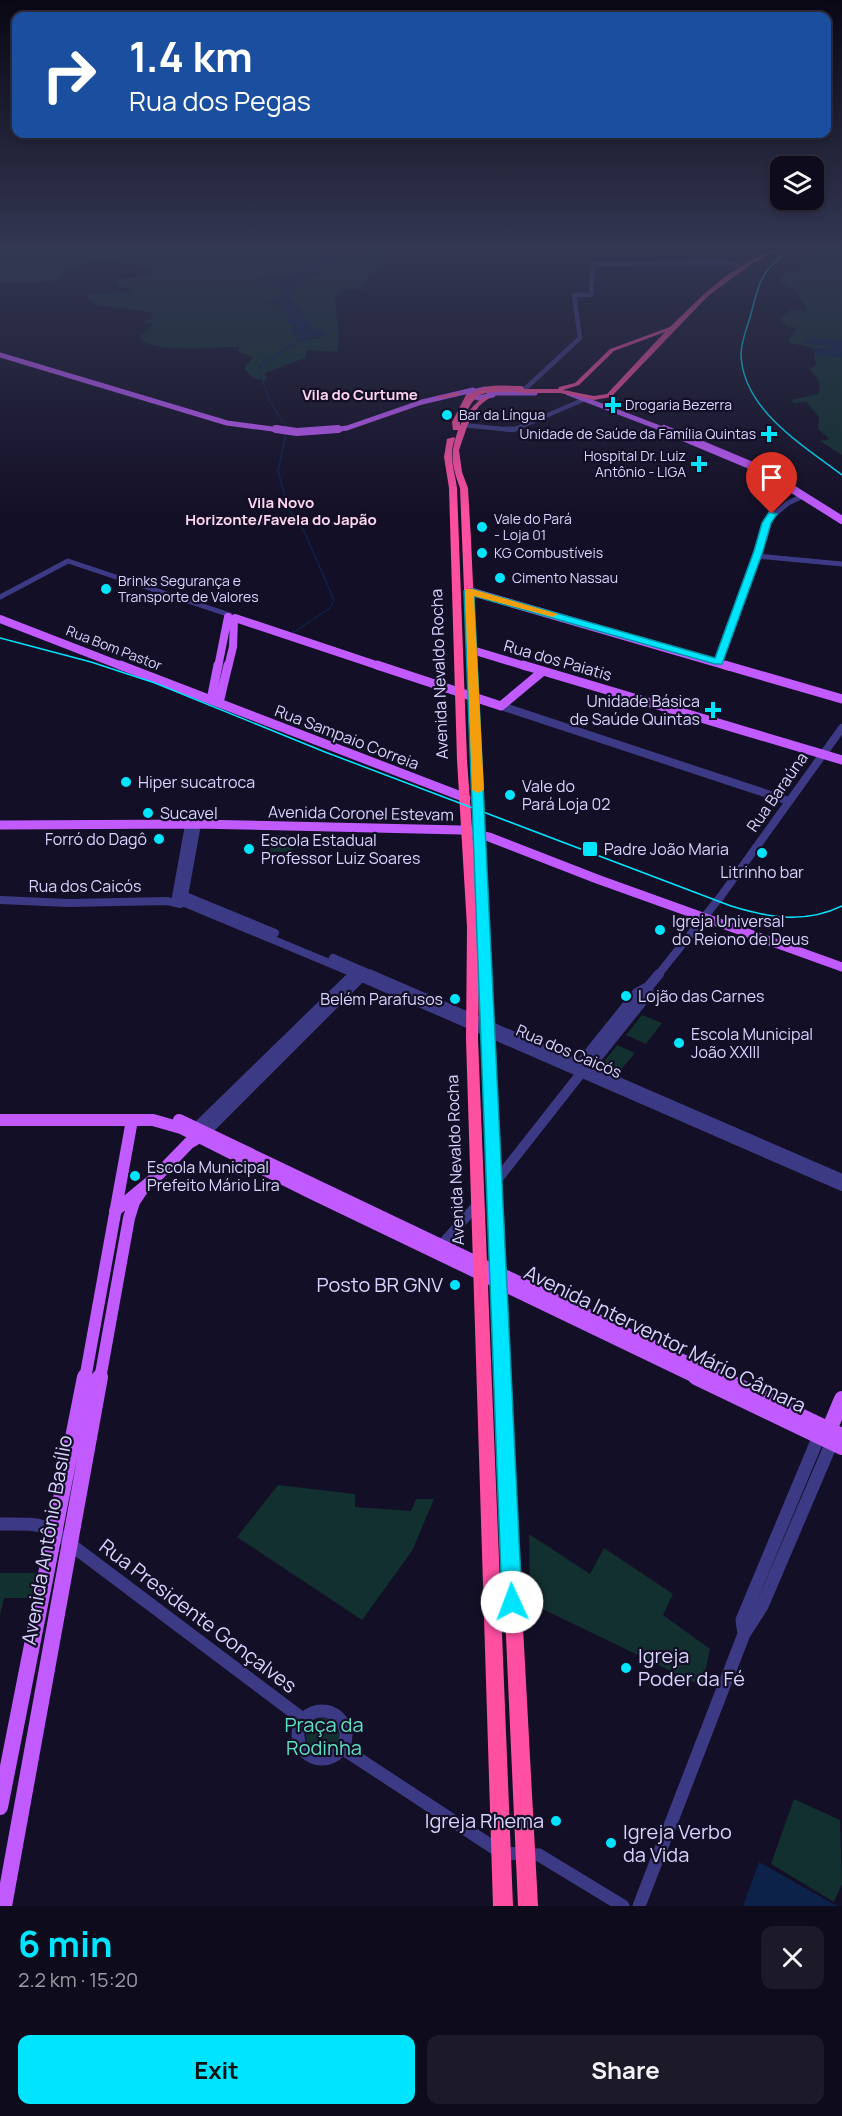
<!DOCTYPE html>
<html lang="en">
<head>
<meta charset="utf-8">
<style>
  :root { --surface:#0e0b1c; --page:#1c1929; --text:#f1f3f6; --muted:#9b9ba3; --line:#2e2b3b; --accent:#00e5ff }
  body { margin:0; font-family:Manrope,sans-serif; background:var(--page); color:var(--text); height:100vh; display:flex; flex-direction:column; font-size:22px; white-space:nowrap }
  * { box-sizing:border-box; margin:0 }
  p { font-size:20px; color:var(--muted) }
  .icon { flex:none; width:33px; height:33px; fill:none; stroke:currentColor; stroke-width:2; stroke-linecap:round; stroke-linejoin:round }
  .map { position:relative; height:1906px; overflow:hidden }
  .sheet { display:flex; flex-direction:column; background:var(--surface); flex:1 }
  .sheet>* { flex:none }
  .hud { position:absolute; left:12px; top:12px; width:819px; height:126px; border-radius:12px; box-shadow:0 3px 9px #0003,0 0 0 2px var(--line); background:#1a4fa0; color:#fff; overflow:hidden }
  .buttons { position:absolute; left:770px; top:156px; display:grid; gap:12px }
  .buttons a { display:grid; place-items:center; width:54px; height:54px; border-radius:12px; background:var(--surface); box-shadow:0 3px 9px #0003,0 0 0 2px var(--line); font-size:30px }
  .pin { position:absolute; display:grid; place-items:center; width:51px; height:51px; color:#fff; margin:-62px -26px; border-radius:50% 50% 50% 0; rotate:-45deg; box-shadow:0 0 6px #0007 }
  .pin .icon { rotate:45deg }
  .me { position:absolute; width:66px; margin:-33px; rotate:358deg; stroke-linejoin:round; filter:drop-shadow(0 0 4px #0008) }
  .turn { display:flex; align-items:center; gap:21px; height:126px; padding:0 18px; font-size:27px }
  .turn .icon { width:78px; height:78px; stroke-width:2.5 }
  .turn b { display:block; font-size:42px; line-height:51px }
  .round { display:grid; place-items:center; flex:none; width:63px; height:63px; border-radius:12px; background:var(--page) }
  .summary { display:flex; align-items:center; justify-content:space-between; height:102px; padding:0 18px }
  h1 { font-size:36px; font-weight:700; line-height:45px; color:var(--accent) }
  .button { display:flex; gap:12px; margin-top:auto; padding:12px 18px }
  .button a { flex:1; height:69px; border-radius:12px; background:var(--accent); color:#111; font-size:24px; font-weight:700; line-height:69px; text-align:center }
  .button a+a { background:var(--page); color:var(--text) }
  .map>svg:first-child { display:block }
  .green { fill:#12302f }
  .water { fill:#0c2248 }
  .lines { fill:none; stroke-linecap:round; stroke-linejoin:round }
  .stream { stroke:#0c2248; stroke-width:1.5 }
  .minor-far4 { stroke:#3d3a85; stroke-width:4.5 }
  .minor-far3 { stroke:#3d3a85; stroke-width:5 }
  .minor-far2 { stroke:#3d3a85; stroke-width:8 }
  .minor-far1 { stroke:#3d3a85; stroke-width:10 }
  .minor { stroke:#3d3a85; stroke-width:13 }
  .major-far4 { stroke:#c25bff; stroke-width:5 }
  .major-far3 { stroke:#c25bff; stroke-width:8 }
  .major-far2 { stroke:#c25bff; stroke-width:9 }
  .major-far1 { stroke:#c25bff; stroke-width:12 }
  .major { stroke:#c25bff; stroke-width:16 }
  .highway { fill:#ff4fa3; fill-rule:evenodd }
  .tram { stroke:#00e5ff; stroke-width:1.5 }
  .highway-bridge { stroke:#ff4fa3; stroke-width:6 }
  .route { fill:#00e5ff; stroke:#0095a6; stroke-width:1.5 }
  .slow { fill:#f59e0b }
  .poi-dot { fill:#00e5ff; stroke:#130f26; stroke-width:2 }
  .labels { text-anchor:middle; stroke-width:4.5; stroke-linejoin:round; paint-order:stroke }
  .far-poi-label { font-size:14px; fill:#d9d4ff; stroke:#130f26; text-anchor:start }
  .far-street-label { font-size:14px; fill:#d9d4ff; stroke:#130f26 }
  .far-neighbourhood-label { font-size:15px; font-weight:bold; fill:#ffd6f0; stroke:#130f26 }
  .street-label { font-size:16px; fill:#d9d4ff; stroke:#130f26 }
  .poi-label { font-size:16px; fill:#d9d4ff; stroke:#130f26; text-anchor:start }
  .near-poi-label { font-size:20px; fill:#d9d4ff; stroke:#130f26; text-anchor:end }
  .near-street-label { font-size:20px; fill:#d9d4ff; stroke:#130f26 }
  .near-park-label { font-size:20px; fill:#5fe0c0; stroke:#130f26 }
</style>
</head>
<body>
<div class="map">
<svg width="842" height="1906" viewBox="0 0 842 1906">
  <rect width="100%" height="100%" fill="#130f26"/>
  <path class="green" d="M0,250H330L289,277L256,279L278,284L282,288V295L269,303C286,305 290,318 295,333L299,335L297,342L323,337L324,332C308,331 309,319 299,309C295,305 293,303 290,297L299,284L363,250H405C385,256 369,268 363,289L341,290L335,298L339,339L337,352L307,350L305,358L265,373L267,381L253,378L244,368L253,357L238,352L239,347C211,347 169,353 143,342L140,336L154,324L143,322L150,319L152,313L95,304L88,298L89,294L129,292L131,289L119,285L117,282L119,279L148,276L156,269L121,262L84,260L81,265L71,267L62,273L64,275C44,287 22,281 0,283Z
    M815,250H842V340L803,341L840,348H812L790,343L789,338L793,335V331L799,328L787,327L780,319L790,310H807L793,288L780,282V278L785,276L783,272L794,274L815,254L812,252Z
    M815,354L842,358V455L820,441L830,439L818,429L819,417L806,402L794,403L791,400L818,394L820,390L818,379L809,369L817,364L814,358Z
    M272,835H294L292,852H270Z
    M642,1015L662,1023L646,1044L626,1035Z
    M617,1045L635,1053L619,1072L602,1064Z
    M278,1485L355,1494V1507L411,1511L416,1499H434L412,1551L362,1620L237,1537Z
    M529,1534L590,1574L604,1548L673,1594L663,1615L710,1649L702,1686L530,1603Z
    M0,1573H36L31,1598H4L0,1616Z
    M306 1736a18 18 0 1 1 36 0a18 18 0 1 1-36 0Z
    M794,1799L840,1820L842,1884L834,1902L771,1864Z"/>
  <path class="water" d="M330,250H363C340,265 303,272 290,297C293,305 298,307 303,314C309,323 311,331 324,332L323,337H313L296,343L299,335L291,333L293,327L287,322L289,314L278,304L267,303L282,295V288L278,284L254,279L289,277Z
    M809,337L842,340V358L815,354L812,348H838L803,343Z
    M759,1862L837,1906H743Z"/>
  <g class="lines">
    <path class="stream" d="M287,428L269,400L259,369L262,364L296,343
      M286,433L278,471L288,508L304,531L334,600L330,608L293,633"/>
    <path class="minor-far4" d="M526,388L580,338L574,295H591L593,264L728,263L738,265
      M463,425L513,430L585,399"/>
    <path class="minor-far3" d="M505,429H515
      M757,556L842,564
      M0,597L68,561L230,615
      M719,662L768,520L788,503L803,496"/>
    <path class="minor-far2" d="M501,706L789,801
      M184,896L197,824
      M185,896L275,933
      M176,897L189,825
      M0,900L68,903L167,901L180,904L188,899L184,896H177L174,902
      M185,903L358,975
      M333,958L372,975
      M353,975L357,971
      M658,975L721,896L842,728"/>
    <path class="minor-far1" d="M355,974L842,1186
      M369,974L842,1179
      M581,1068L580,1064L637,993L648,987L659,974
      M197,1127L354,974
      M206,1132L364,974
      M494,1184L582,1072L589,1068L649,993L648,987
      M441,1245L477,1205"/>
    <path class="minor" d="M0,1524C42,1524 45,1522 78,1550L304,1720
      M744,1634L742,1620L819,1436
      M298 1735a24 24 0 1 1 48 0a24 24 0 1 1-48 0Z
      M342,1748L502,1853L539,1855L623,1906
      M639,1906L744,1634L762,1606L832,1442"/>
    <path class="major-far4" d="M0,355L227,423L287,431
      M485,389L493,395L478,398L468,393Z
      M494,393H535
      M568,393L668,431
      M326,431L347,428L422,402L473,390"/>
    <path class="major-far3" d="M276,429L297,432L338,429
      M664,429L762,470L842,520
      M469,591L730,667
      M235,618L382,667
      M0,619L124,667
      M472,650L528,667
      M218,667L228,617
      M228,667L233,647L234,619"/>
    <path class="major-far2" d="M120,665L466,798
      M377,665L501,706L543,671
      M523,665L842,760
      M725,665L842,699
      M211,700L218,665
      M219,703L228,665
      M0,825L197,824L461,830L489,837L597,879L842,967"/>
    <path class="major-far1" d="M0,1120H153L181,1128L311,1193L699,1379
      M179,1120L722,1379
      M115,1211L157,1176L189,1143L204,1134
      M85,1379L132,1120
      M100,1379L129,1218L134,1202L144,1187"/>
    <path class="major" d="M696,1377L842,1447
      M719,1377L842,1436
      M825,1433L829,1430L842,1399
      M0,1807L85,1377
      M4,1906L100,1377"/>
    <path class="highway" d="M772,250H779L753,263L708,296L611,397L594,400L560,393H522L519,391L522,389H558L559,387L575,383L610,349L670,327L704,294L726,276L749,261ZM665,332L607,394L594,396L563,390L579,385L614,351Z
      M457,392L459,393V395L440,399L437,397Z
      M469,393L472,395L460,422V426L464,415C470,411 475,403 484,397L489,398L479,406L468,424L459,450L462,472L468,488L471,540L503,1254L538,1906H518L489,1254L479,978L478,1039L513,1906H493L466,1039L467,927L457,760L449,488L444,457L447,439L454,437L455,439C448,456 455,471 457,488L467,760L475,868L460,488C451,463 450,454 458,430H453L452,422L466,395Z"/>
    <path class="tram" d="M790,250C761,270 759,282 751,314C747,328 741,341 741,355C743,410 803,445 842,475
      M0,638L91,662L155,683L325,752L731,906C770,918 805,924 842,906"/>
    <path class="highway-bridge" d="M462,416C473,383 491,389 521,389"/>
  </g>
  <linearGradient id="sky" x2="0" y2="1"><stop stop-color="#0a0815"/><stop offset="0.48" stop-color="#333752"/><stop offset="1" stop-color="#333752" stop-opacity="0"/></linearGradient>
  <rect width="842" height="517" fill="url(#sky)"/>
  <path class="route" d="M769,512L777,514L771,523L763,551L722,664H715L474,596L522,1602L519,1609L512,1612L505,1609L502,1602L464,591L472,589L715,658L754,551L762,523Z"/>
  <path class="slow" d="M465,589H472L558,614L553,617L474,596L484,790L478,793L472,790Z"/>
  <g class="poi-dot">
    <path d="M610 396h6v6h6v6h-6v6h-6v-6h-6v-6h6z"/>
    <circle cx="447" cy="415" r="6"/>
    <path d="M766 425h6v6h6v6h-6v6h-6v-6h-6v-6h6z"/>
    <path d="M696 455h6v6h6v6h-6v6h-6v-6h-6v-6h6z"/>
    <circle cx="482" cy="527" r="6"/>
    <circle cx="482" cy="553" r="6"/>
    <circle cx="500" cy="578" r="6"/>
    <circle cx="106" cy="589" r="6"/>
    <path d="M710 701h6v6h6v6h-6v6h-6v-6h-6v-6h6z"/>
    <circle cx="126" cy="782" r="6"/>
    <circle cx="510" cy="795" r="6"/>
    <circle cx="148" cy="813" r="6"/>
    <circle cx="159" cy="839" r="6"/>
    <circle cx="249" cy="849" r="6"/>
    <rect x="582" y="841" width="16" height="16" rx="3"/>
    <circle cx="762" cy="853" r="6"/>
    <circle cx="660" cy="930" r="6"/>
    <circle cx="626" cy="996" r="6"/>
    <circle cx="455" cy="999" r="6"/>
    <circle cx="679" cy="1043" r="6"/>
    <circle cx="135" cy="1176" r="6"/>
    <circle cx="455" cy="1285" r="6"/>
    <circle cx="626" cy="1668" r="6"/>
    <circle cx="556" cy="1821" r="6"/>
    <circle cx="611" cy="1843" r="6"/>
  </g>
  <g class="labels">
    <g class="far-poi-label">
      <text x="625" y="410">Drogaria Bezerra</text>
      <text x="459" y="420">Bar da Língua</text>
      <text x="756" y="439" text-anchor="end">Unidade de Saúde da Família Quintas</text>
      <text x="686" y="461" text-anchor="end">Hospital Dr. Luiz<tspan x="686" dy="16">Antônio - LIGA</tspan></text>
      <text x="494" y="524">Vale do Pará<tspan x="494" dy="16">- Loja 01</tspan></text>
      <text x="494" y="558">KG Combustíveis</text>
      <text x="512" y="583">Cimento Nassau</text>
      <text x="118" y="586">Brinks Segurança e<tspan x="118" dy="16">Transporte de Valores</tspan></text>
    </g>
    <g class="far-street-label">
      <text transform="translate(114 648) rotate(21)" y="5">Rua Bom Pastor</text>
    </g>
    <g class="far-neighbourhood-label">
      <text x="360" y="400">Vila do Curtume</text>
      <text x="281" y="508">Vila Novo<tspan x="281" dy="17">Horizonte/Favela do Japão</tspan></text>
    </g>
    <g class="street-label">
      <text transform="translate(558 660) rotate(16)" y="6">Rua dos Paiatis</text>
      <text transform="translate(439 674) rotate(-92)" y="6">Avenida Nevaldo Rocha</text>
      <text transform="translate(347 737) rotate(21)" y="6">Rua Sampaio Correia</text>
      <text transform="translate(777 792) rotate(-55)" y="6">Rua Baraúna</text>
      <text transform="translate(361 813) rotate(1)" y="6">Avenida Coronel Estevam</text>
      <text x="85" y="892">Rua dos Caicós</text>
      <text transform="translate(569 1051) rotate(23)" y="6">Rua dos Caicós</text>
      <text transform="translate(455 1160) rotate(-92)" y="6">Avenida Nevaldo Rocha</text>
    </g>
    <g class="poi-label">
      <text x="700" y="707" text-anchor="end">Unidade Básica<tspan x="700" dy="18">de Saúde Quintas</tspan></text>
      <text x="138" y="788">Hiper sucatroca</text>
      <text x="522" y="792">Vale do<tspan x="522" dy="18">Pará Loja 02</tspan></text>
      <text x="160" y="819">Sucavel</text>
      <text x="147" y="845" text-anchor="end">Forró do Dagô</text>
      <text x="261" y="846">Escola Estadual<tspan x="261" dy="18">Professor Luiz Soares</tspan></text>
      <text x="604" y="855">Padre João Maria</text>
      <text x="762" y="878" text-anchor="middle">Litrinho bar</text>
      <text x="672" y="927">Igreja Universal<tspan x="672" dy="18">do Reiono de Deus</tspan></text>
      <text x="638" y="1002">Lojão das Carnes</text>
      <text x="443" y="1005" text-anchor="end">Belém Parafusos</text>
      <text x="691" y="1040">Escola Municipal<tspan x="691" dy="18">João XXIII</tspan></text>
      <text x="147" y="1173">Escola Municipal<tspan x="147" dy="18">Prefeito Mário Lira</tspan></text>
    </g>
    <g class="near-poi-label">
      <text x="443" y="1292">Posto BR GNV</text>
      <text x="638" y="1663" text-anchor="start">Igreja<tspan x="638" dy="23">Poder da Fé</tspan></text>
      <text x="544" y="1828">Igreja Rhema</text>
      <text x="623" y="1839" text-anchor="start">Igreja Verbo<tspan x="623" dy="23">da Vida</tspan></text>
    </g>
    <g class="near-street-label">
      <text transform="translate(665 1339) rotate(26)" y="7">Avenida Interventor Mário Câmara</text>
      <text transform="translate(47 1540) rotate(-80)" y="7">Avenida Antônio Basílio</text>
      <text transform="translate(198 1616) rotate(37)" y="7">Rua Presidente Gonçalves</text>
    </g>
    <g class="near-park-label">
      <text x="324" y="1732">Praça da<tspan x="324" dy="23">Rodinha</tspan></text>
    </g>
  </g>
</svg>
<div class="buttons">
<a><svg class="icon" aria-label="layers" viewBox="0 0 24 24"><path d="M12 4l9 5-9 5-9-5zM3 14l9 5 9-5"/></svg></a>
</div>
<div class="pin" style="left:772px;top:514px;background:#d93025"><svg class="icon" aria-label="arrive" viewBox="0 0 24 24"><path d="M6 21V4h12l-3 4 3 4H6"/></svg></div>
<svg class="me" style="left:512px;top:1602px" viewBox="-20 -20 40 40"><circle r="19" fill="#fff"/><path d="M0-13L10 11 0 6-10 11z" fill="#00e5ff"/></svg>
<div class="hud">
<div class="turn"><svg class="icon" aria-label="right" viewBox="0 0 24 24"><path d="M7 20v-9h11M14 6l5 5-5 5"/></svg><div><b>1.4 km</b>Rua dos Pegas</div></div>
</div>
</div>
<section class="sheet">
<div class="summary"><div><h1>6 min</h1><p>2.2 km · 15:20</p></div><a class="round"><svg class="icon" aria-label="close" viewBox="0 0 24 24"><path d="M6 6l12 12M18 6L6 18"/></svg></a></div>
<div class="button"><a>Exit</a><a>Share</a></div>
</section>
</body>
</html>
